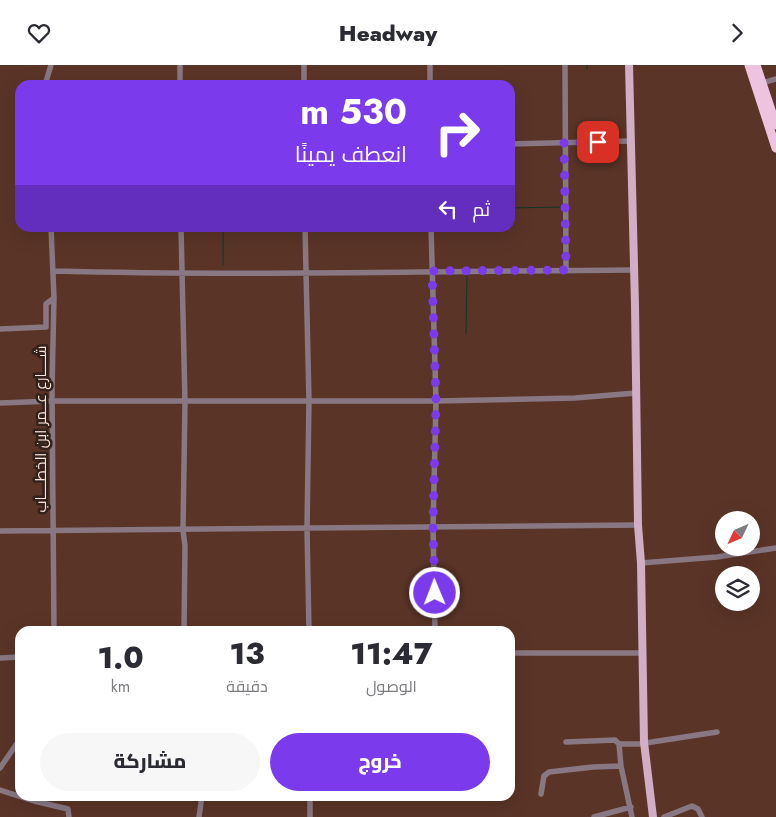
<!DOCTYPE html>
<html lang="ar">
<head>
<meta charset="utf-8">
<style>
  :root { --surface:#fff; --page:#f7f7f7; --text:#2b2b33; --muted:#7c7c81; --accent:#7c3aed }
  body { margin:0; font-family:Jost,Cairo,sans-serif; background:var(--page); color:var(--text); direction:rtl; height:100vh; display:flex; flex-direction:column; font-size:19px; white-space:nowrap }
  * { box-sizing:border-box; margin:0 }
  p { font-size:16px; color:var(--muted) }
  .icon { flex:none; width:28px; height:28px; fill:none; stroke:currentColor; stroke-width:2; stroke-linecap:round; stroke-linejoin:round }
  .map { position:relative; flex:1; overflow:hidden; direction:ltr }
  .panel { position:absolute; left:15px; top:561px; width:500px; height:175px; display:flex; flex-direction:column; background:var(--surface); border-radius:15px; box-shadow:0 5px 20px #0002; direction:rtl }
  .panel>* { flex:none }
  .top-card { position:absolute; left:15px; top:15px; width:500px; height:152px; border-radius:15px; box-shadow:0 5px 20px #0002; direction:rtl; background:#7c3aed; color:#fff; overflow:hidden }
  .needle { width:32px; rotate:226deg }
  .fabs { position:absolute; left:715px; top:446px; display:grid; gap:10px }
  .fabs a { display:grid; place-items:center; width:45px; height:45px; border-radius:50%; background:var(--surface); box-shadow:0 5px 20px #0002; font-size:25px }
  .pin { position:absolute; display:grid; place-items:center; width:42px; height:42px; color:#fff; margin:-21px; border-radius:10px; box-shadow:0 2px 8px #0006 }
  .me { position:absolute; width:55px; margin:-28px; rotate:359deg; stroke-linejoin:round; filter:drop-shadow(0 0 4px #0008) }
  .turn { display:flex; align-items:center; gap:18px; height:105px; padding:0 25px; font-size:22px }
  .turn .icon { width:65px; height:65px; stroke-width:2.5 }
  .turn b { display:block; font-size:35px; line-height:42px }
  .then { display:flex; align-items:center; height:48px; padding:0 25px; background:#0003; gap:10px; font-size:19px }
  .eta { display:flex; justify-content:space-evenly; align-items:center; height:85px; text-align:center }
  .eta b { font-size:30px; font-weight:800; line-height:35px }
  .button { display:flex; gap:10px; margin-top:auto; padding:10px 25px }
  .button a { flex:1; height:58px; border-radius:30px; background:var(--accent); color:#fff; font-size:20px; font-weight:800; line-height:58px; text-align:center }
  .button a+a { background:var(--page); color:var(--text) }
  header { display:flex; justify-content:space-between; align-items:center; height:65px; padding:0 25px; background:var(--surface); font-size:22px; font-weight:800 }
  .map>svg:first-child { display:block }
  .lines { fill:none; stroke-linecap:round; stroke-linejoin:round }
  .stream { stroke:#0e3724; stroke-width:1 }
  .minor { stroke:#897883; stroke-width:5.5 }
  .major { stroke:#d1aec5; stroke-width:8 }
  .highway { stroke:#eec3df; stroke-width:9 }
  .route { stroke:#7c3aed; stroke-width:9; stroke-dasharray:0 16.2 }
  .labels { text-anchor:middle; stroke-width:5; stroke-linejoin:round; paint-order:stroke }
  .street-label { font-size:15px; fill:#fbe2da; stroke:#33211b }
</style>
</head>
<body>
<header><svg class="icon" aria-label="forward" viewBox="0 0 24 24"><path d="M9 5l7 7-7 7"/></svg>Headway<svg class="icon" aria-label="heart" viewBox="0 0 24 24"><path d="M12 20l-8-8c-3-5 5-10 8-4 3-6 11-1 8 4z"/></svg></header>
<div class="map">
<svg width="776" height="752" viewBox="0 0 776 752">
  <rect width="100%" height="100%" fill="#5a3427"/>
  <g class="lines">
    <path class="stream" d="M587,0V4
      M50,19L159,18
      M510,143L562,142
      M223,162V200
      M466,269L467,209"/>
    <path class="minor" d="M180,0V20
      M430,0V20
      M565,0L566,205
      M762,18L776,14
      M45,20L51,0
      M304,20V0
      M510,79L631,76
      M51,162L54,233L52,323L54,566
      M181,162L185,337L183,465L185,481L184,566
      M305,162L309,336L307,464L309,566
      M431,162L436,336L433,462L435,566
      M53,206C246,211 440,206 633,205
      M0,264L46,262V239L54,233
      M0,338L53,336H436L575,333L636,328
      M0,466L638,460
      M641,498L717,492L776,483
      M510,588H642
      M0,593L20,592
      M566,677L615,675L619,679
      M0,703L20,674
      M0,725L34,736L68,744L69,752
      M541,729L544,711L549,707L593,702L621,701
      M310,731V752
      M199,752L202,731
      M594,752L631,742
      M632,752L621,701L619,679H639L717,667
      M664,752L692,741L698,744L702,752"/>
    <path class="major" d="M629,0L635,240L638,460L641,498L644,677L653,752"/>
    <path class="highway" d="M749,0L776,83
      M756,0L776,60"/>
  </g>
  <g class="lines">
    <path class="route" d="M435,528L433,462L436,336L432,206L566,205L564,78L598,77"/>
  </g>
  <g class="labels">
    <g class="street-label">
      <text transform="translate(41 364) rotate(-90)" y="5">شــــارع عــمر ابن الخطــــاب</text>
    </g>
  </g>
</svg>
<div class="fabs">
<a><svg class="needle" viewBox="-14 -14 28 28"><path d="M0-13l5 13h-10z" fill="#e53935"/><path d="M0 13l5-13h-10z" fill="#7c7c81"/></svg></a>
<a><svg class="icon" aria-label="layers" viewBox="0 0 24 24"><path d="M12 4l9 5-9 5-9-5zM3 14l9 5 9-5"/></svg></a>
</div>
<div class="pin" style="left:598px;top:77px;background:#d93025"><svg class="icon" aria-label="arrive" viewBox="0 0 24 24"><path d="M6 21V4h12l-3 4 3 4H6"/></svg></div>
<svg class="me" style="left:435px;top:528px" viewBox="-20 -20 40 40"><circle r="17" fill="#7c3aed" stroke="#fff" stroke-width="3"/><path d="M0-11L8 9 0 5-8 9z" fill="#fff"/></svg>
<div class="top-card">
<div class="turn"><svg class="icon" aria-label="right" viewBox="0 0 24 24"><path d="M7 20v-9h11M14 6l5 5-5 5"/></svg><div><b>530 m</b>انعطف يمينًا</div></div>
<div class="then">ثم<svg class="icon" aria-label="left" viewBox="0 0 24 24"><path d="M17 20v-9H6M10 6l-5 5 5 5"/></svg></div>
</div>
<section class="panel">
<div class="eta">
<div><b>11:47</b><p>الوصول</p></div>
<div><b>13</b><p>دقيقة</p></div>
<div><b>1.0</b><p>km</p></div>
</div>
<div class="button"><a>خروج</a><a>مشاركة</a></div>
</section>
</div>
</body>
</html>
